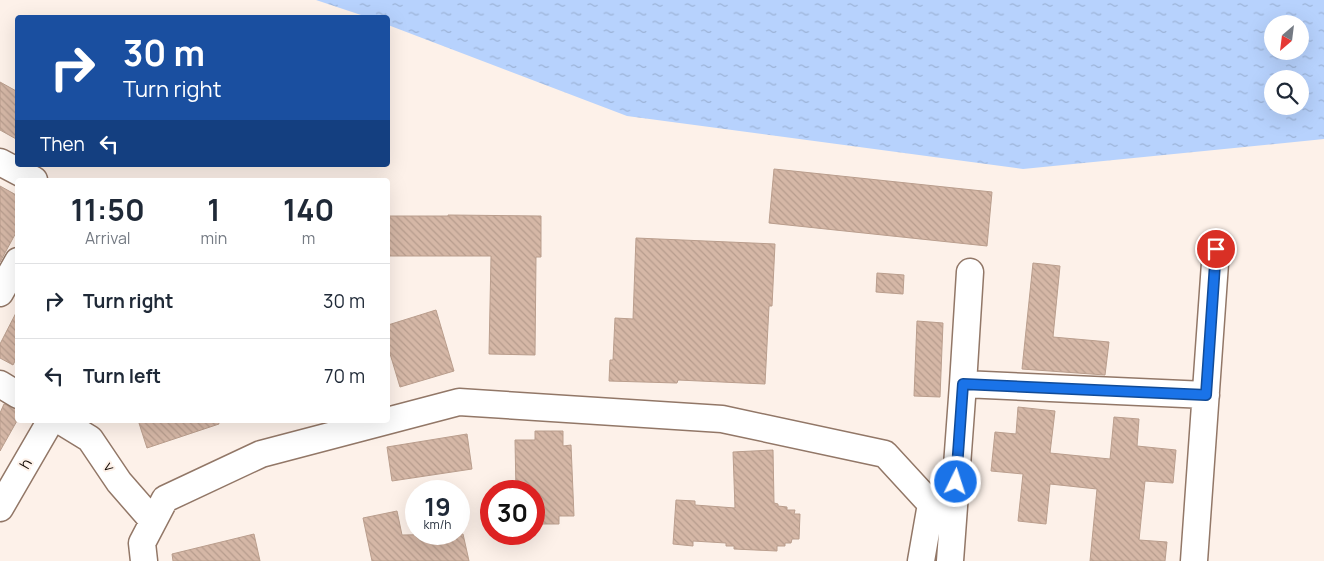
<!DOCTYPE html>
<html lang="en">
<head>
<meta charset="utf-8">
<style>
  :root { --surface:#fff; --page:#f6f6f7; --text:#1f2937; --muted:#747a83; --line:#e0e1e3 }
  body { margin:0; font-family:Manrope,sans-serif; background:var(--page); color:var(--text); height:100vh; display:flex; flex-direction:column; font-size:19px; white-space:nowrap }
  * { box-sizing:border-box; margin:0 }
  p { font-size:16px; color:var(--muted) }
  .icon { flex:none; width:28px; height:28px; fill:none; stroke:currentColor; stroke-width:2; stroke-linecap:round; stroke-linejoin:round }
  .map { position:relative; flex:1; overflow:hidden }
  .panel { position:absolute; left:15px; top:178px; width:375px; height:245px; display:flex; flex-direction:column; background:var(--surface); border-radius:5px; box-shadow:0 5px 20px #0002 }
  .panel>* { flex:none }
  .guide { position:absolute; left:15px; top:15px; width:375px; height:152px; border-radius:5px; box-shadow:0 5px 20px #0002; background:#1a4fa0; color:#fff; overflow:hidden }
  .needle { width:32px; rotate:208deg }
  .buttons { position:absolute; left:1264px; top:15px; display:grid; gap:10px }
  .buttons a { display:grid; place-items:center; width:45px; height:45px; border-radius:50%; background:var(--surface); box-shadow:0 5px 20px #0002; font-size:25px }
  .speed { position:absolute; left:405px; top:480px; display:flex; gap:10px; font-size:25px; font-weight:700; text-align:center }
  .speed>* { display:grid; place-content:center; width:65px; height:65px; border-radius:50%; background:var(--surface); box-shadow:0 5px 20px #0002; line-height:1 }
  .speed small { font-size:12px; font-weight:400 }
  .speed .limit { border:8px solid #d22; background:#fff; color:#111 }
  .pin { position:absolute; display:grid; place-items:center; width:42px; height:42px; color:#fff; margin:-21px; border:2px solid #fff; border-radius:50%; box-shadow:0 1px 5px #0007 }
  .me { position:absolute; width:55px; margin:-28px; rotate:4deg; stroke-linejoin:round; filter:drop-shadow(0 0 4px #0008) }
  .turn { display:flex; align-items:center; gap:18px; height:105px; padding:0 25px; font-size:22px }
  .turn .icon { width:65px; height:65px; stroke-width:2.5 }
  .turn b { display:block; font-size:35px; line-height:42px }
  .then { display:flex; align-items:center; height:48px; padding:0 25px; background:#0003; gap:10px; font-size:19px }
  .eta { display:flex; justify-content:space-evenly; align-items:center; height:85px; text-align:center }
  .eta b { font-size:30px; font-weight:700; line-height:35px }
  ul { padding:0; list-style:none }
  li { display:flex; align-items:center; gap:15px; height:75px; padding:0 25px; border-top:1px solid var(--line) }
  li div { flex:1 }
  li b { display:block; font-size:19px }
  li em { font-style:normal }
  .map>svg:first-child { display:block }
  .water { fill:url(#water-ripples); fill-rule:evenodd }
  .building { fill:url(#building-back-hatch); stroke:#ba9e8d }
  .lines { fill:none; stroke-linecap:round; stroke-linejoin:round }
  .minor-casing { stroke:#927767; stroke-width:29 }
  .minor { stroke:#fff; stroke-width:26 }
  .route-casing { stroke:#114b97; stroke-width:12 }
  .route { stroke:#1a73e8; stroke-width:9 }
  .labels { text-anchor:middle; stroke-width:4; stroke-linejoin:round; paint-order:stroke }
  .street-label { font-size:15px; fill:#150c06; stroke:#fdf1e9 }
</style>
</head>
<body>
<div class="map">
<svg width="1324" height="561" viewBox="0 0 1324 561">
  <defs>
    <pattern id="water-ripples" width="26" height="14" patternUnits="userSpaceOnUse" patternTransform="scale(1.25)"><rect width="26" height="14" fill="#b7d2fd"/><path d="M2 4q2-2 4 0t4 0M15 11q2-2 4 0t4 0" fill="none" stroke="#9cb3d7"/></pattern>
    <pattern id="building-back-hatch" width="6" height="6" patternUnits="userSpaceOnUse" patternTransform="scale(1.25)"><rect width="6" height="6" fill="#d5b7a6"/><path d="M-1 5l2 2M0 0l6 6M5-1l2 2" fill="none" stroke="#b69c8d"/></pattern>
  </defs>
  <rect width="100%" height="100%" fill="#fdf1e9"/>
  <path class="water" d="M316,0H1324V139L1023,169L627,116L388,25V18L367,17ZM1272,24H1300V51H1272ZM1272,79H1300V106H1272Z"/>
  <path class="building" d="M0,82L18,92V140L0,130Z
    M774,169L992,192L987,246L769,223Z
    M0,186L18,196V229L0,262Z
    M448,215L541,216V257H536L535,355L489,354L491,256H388V216H448Z
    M636,238L775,244L772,306H769L765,384L678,380L677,383L609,381L610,360H613L615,318L633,319Z
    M1033,263L1060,266L1053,337L1109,342L1105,375L1022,369Z
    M877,273L904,275L903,294L876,292Z
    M18,309V355L13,365L0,358V344Z
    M436,310L454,371L400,387L388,347V325Z
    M917,321L943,323L940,397L914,396Z
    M4,404L18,410V419L0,451V413Z
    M1018,407L1055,411L1050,453L1110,459L1114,417L1139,419L1137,446L1176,450L1173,483L1145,481L1139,540L1167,542L1165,561H1090L1097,489L1050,484L1046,524L1018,521L1023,474L991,471L995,432L1016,434Z
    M138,420H218L219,424L147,448Z
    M535,431H563V446L571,445L574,516H559V524H534V491H516L515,440H535Z
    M467,434L472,469L392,481L387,447Z
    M773,450L774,503L778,504V506L787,507V510H795L794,514H800L799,539H792L791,543H785V546H777V551L734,549V546H726V543L693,541V546L673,544L676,500L695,501V505L735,508L733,452Z
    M397,511L402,535L463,534L469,561H372L363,518Z
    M254,534L260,561H173L172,554Z"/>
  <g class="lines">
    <g class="minor-casing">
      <path id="minor" d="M0,162L34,180
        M0,293L18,261
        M0,384L18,395
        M963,384L970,272
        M59,420L90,439L119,482L153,521
        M0,508L51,420
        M144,561L142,543L165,499L261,454L459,402L722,419L885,454L931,504L921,561
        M950,561L963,384L1206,395
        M1194,561L1216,249"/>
    </g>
    <use href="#minor" class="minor"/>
  </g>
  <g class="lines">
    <g class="route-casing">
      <path id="route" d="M956,482L963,384L1206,395L1216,249"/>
    </g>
    <use href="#route" class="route"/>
  </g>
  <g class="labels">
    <g class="street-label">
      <text transform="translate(26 464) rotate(-60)" y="5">h</text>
      <text transform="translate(109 467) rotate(55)" y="5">v</text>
    </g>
  </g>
</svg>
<div class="buttons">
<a><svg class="needle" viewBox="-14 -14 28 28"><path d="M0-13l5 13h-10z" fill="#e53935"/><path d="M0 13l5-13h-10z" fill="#747a83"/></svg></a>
<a><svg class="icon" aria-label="search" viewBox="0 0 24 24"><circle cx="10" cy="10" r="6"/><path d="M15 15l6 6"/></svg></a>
</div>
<div class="speed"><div>19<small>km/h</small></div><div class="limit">30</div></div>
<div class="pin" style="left:1216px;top:249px;background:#d93025"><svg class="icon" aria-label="arrive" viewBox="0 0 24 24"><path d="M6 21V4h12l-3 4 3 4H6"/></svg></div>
<svg class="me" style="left:956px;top:482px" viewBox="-20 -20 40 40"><circle r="17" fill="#1a73e8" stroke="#fff" stroke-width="3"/><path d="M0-11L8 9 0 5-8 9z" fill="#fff"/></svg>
<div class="guide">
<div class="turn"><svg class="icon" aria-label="right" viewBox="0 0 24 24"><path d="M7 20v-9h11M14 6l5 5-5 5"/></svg><div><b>30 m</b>Turn right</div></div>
<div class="then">Then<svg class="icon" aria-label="left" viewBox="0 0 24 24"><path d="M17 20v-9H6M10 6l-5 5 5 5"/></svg></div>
</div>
<section class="panel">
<div class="eta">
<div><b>11:50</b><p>Arrival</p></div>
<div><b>1</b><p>min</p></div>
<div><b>140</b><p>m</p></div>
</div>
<ul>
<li><svg class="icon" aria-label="right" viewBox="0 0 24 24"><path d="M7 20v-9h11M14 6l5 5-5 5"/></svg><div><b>Turn right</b></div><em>30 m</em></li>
<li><svg class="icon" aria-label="left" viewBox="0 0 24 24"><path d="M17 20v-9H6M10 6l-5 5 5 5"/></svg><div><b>Turn left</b></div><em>70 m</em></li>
</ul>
</section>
</div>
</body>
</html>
